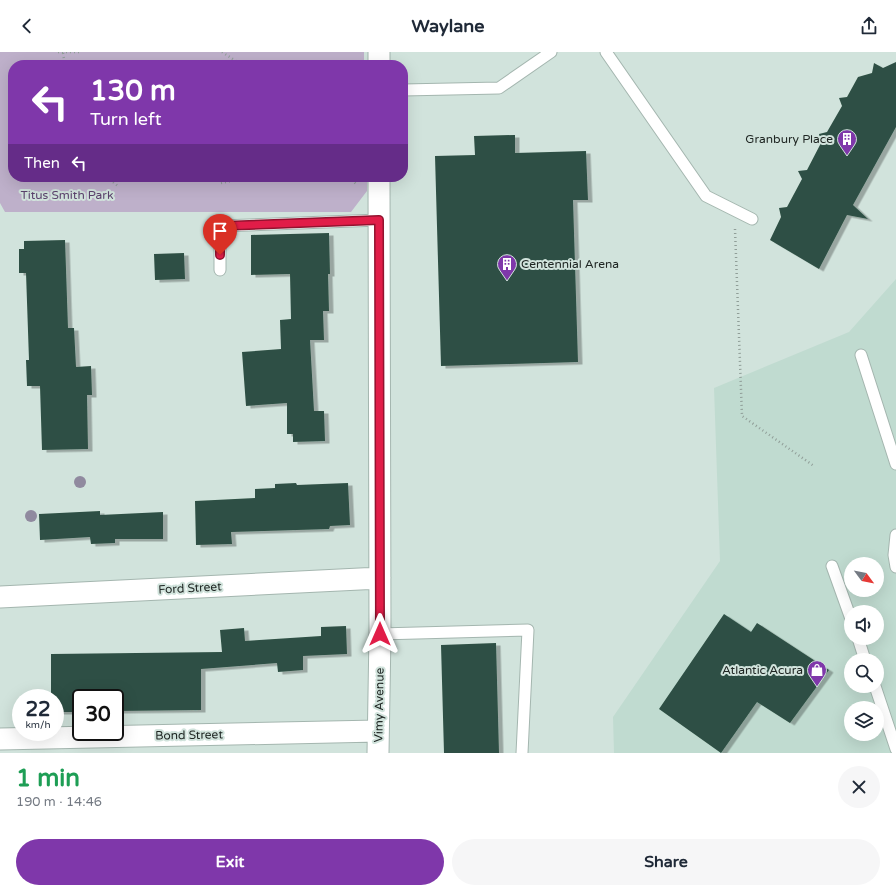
<!DOCTYPE html>
<html lang="en">
<head>
<meta charset="utf-8">
<style>
  :root { --surface:#fff; --page:#f6f6f7; --text:#1f2937; --muted:#747a83; --accent:#7f37aa }
  body { margin:0; font-family:"Varela Round",sans-serif; background:var(--page); color:var(--text); height:100vh; display:flex; flex-direction:column; font-size:15px; white-space:nowrap }
  * { box-sizing:border-box; margin:0 }
  p { font-size:13px; color:var(--muted) }
  .icon { flex:none; width:22px; height:22px; fill:none; stroke:currentColor; stroke-width:2; stroke-linecap:round; stroke-linejoin:round }
  .map { position:relative; height:701px; overflow:hidden }
  .details { display:flex; flex-direction:column; background:var(--surface); flex:1 }
  .details>* { flex:none }
  .hud { position:absolute; left:8px; top:8px; width:400px; height:122px; border-radius:16px; box-shadow:0 4px 16px #0002; background:#7f37aa; color:#fff; overflow:hidden }
  .needle { width:26px; rotate:122deg }
  .fabs { position:absolute; left:844px; top:505px; display:grid; gap:8px }
  .fabs a { display:grid; place-items:center; width:40px; height:40px; border-radius:50%; background:var(--surface); box-shadow:0 4px 16px #0002; font-size:20px }
  .speed { position:absolute; left:12px; top:637px; display:flex; gap:8px; font-size:20px; font-weight:700; text-align:center }
  .speed>* { display:grid; place-content:center; width:52px; height:52px; border-radius:50%; background:var(--surface); box-shadow:0 4px 16px #0002; line-height:1 }
  .speed small { font-size:10px; font-weight:400 }
  .speed .limit { border:2px solid #111; border-radius:6px; background:#fff; color:#111 }
  .pin { position:absolute; display:grid; place-items:center; width:34px; height:34px; color:#fff; margin:-41px -17px; border-radius:50% 50% 50% 0; rotate:-45deg; box-shadow:0 0 4px #0007 }
  .pin .icon { rotate:45deg }
  .me { position:absolute; width:44px; margin:-22px; rotate:0deg; stroke-linejoin:round; filter:drop-shadow(0 0 3px #0008) }
  .turn { display:flex; align-items:center; gap:14px; height:84px; padding:0 16px; font-size:18px }
  .turn .icon { width:52px; height:52px; stroke-width:2.5 }
  .turn b { display:block; font-size:28px; line-height:34px }
  .then { display:flex; align-items:center; height:38px; padding:0 16px; background:#0003; gap:8px; font-size:15px }
  .round { display:grid; place-items:center; flex:none; width:42px; height:42px; border-radius:21px; background:var(--page) }
  .summary { display:flex; align-items:center; justify-content:space-between; height:68px; padding:0 16px }
  h1 { font-size:24px; font-weight:700; line-height:30px; color:#1e9e55 }
  .action { display:flex; gap:8px; margin-top:auto; padding:8px 16px }
  .action a { flex:1; height:46px; border-radius:24px; background:var(--accent); color:#fff; font-size:16px; font-weight:700; line-height:46px; text-align:center }
  .action a+a { background:var(--page); color:var(--text) }
  header { display:flex; justify-content:space-between; align-items:center; height:52px; padding:0 16px; background:var(--surface); font-size:18px; font-weight:700 }
  .map>svg:first-child { display:block }
  .built { fill:#c0dbd0; fill-rule:evenodd }
  .green { fill:#beb0ca }
  .building { fill:#2e5044; filter:url(#shadow) }
  .lines { fill:none; stroke-linecap:round; stroke-linejoin:round }
  .lane-casing { stroke:#a4b6af; stroke-width:13 }
  .street-casing { stroke:#a4b6af; stroke-width:23 }
  .path { stroke:#909e98; stroke-width:2.5; stroke-dasharray:1 3; stroke-linecap:butt }
  .lane { stroke:#fff; stroke-width:11 }
  .street { stroke:#fff; stroke-width:21 }
  .tree { fill:#908a9f }
  .route-casing { stroke:#92132f; stroke-width:10 }
  .route { stroke:#e11d48; stroke-width:7 }
  .labels { text-anchor:middle; stroke-width:4; stroke-linejoin:round; paint-order:stroke }
  .poi-label { font-size:12px; fill:#202724; stroke:#d1e3dc; text-anchor:end }
  .park-label { font-size:12px; fill:#5b426d; stroke:#d1e3dc }
  .street-label { font-size:12px; fill:#202724; stroke:#d1e3dc }
</style>
</head>
<body>
<header><svg class="icon" aria-label="back" viewBox="0 0 24 24"><path d="M15 5l-7 7 7 7"/></svg>Waylane<svg class="icon" aria-label="share" viewBox="0 0 24 24"><path d="M12 15V3M7 8l5-5 5 5M5 13v7h14v-7"/></svg></header>
<div class="map">
<svg width="896" height="701" viewBox="0 0 896 701">
  <defs>
    <filter id="shadow"><feDropShadow dx="4.5" dy="2.5" stdDeviation="0" flood-color="#0004"/></filter>
  </defs>
  <rect width="100%" height="100%" fill="#d1e3dc"/>
  <path class="built" d="M896,227V701H614L613,665L720,509L714,336L849,280ZM851,512H877V538H851ZM851,560H877V586H851ZM851,608H877V634H851ZM851,656H877V682H851Z"/>
  <path class="green" d="M0,0H364V13H13V125H367V139L351,160H5L0,151Z"/>
  <path class="building" d="M896,10V75L853,153L868,167L847,163L819,217L770,188L781,165L779,156L787,155L802,127L798,119L807,118L821,91L819,82L827,80L842,54L839,46L847,45L858,25L872,21L874,11L883,16Z
    M515,83V101L586,99L588,148H573L578,310L441,314L435,104L475,103L474,84Z
    M329,181L330,222H328L329,259H323L324,288H310L314,359H324L325,389L293,390V382H287V351L246,354L242,300L281,297L280,268L291,267L290,222L251,223V183Z
    M65,188L68,276H74L76,315L91,314L92,343H87L88,397L42,398L40,334H27L26,308H29L26,221H19V197H24V189Z
    M184,201L185,227L155,228L154,202Z
    M296,431L297,433L348,431L350,473L330,474L329,477L231,480L232,492L196,493L195,449L255,446V437L275,436V432Z
    M100,459V463L163,460V487H115V491L91,492L90,485L40,488L39,462Z
    M724,562L751,580L757,571L829,618L790,671L757,650L721,701L659,657Z
    M346,574L347,602L303,604V618L278,620L277,611L201,617V658L115,659V646H81V660H55V646H51V602L222,600L220,578L244,576L245,589L321,584V575Z
    M496,591L499,701H444L441,593Z"/>
  <g class="lines">
    <g class="lane-casing">
      <path id="lane" d="M606,0L706,144L752,167
        M403,38L499,36L551,0
        M220,218V174L379,168
        M861,303L896,412
        M896,483L894,503L896,515
        M832,514L851,567
        M380,582L528,578L522,701
        M858,586L865,608
        M875,634L896,697"/>
    </g>
    <g class="street-casing">
      <path id="street" d="M379,13V0
        M0,545L380,526
        M0,687L378,679
        M378,701L380,582L379,125"/>
    </g>
    <path class="path" d="M58,0H80
      M222,0L242,13
      M63,1L65,13
      M107,125L119,135
      M349,125L357,133
      M221,131L253,125
      M735,177L742,364L814,414"/>
    <use href="#lane" class="lane"/>
    <use href="#street" class="street"/>
  </g>
  <g class="tree">
    <circle cx="80" cy="430" r="6"/>
    <circle cx="31" cy="464" r="6"/>
  </g>
  <g class="lines">
    <g class="route-casing">
      <path id="route" d="M220,203V174L379,168L380,582"/>
    </g>
    <use href="#route" class="route"/>
  </g>
  <defs>
    <g id="building-pin" transform="scale(1)"><path d="M0 17L-7.5 6A9.5 9.5 0 1 1 7.5 6Z" fill="#7f37aa" stroke="#d1e3dc"/><path d="M-4-6H4V6H1V3H-1V6H-4ZM-2.5-4.3h1.7v1.8h-1.7ZM.8-4.3h1.7v1.8H.8ZM-2.5-1h1.7V.8h-1.7ZM.8-1h1.7V.8H.8Z" fill="#fff"/></g>
    <g id="shop-pin" transform="scale(1)"><path d="M0 17L-7.5 6A9.5 9.5 0 1 1 7.5 6Z" fill="#7f37aa" stroke="#d1e3dc"/><path d="M-5-2.5h2.3a2.7 3.5 0 0 1 5.4 0H5L5.5 6h-11ZM-1.5-2.5h3a1.5 2.3 0 0 0-3 0Z" fill="#fff"/></g>
  </defs>
  <g fill-rule="evenodd">
    <use href="#building-pin" x="847" y="87"/>
    <use href="#building-pin" x="507" y="212"/>
    <use href="#shop-pin" x="817" y="618"/>
  </g>
  <g class="labels">
    <g class="poi-label">
      <text x="833" y="91">Granbury Place</text>
      <text x="521" y="216" text-anchor="start">Centennial Arena</text>
      <text x="803" y="622">Atlantic Acura</text>
    </g>
    <g class="park-label">
      <text x="67" y="147">Titus Smith Park</text>
    </g>
    <g class="street-label">
      <text transform="translate(190 536) rotate(-3)" y="4">Ford Street</text>
      <text transform="translate(379 653) rotate(-89)" y="4">Vimy Avenue</text>
      <text transform="translate(189 683) rotate(-1)" y="4">Bond Street</text>
    </g>
  </g>
</svg>
<div class="fabs">
<a><svg class="needle" viewBox="-14 -14 28 28"><path d="M0-13l5 13h-10z" fill="#e53935"/><path d="M0 13l5-13h-10z" fill="#747a83"/></svg></a>
<a><svg class="icon" aria-label="sound" viewBox="0 0 24 24"><path d="M4 9h4l5-4v14l-5-4H4zM17 9q2 3 0 6"/></svg></a>
<a><svg class="icon" aria-label="search" viewBox="0 0 24 24"><circle cx="10" cy="10" r="6"/><path d="M15 15l6 6"/></svg></a>
<a><svg class="icon" aria-label="layers" viewBox="0 0 24 24"><path d="M12 4l9 5-9 5-9-5zM3 14l9 5 9-5"/></svg></a>
</div>
<div class="speed"><div>22<small>km/h</small></div><div class="limit">30</div></div>
<div class="pin" style="left:220px;top:203px;background:#d93025"><svg class="icon" aria-label="arrive" viewBox="0 0 24 24"><path d="M6 21V4h12l-3 4 3 4H6"/></svg></div>
<svg class="me" style="left:380px;top:582px" viewBox="-20 -20 40 40"><path d="M0-17L14 15 0 8-14 15z" fill="#e11d48" stroke="#fff" stroke-width="4"/></svg>
<div class="hud">
<div class="turn"><svg class="icon" aria-label="left" viewBox="0 0 24 24"><path d="M17 20v-9H6M10 6l-5 5 5 5"/></svg><div><b>130 m</b>Turn left</div></div>
<div class="then">Then<svg class="icon" aria-label="left" viewBox="0 0 24 24"><path d="M17 20v-9H6M10 6l-5 5 5 5"/></svg></div>
</div>
</div>
<section class="details">
<div class="summary"><div><h1>1 min</h1><p>190 m · 14:46</p></div><a class="round"><svg class="icon" aria-label="close" viewBox="0 0 24 24"><path d="M6 6l12 12M18 6L6 18"/></svg></a></div>
<div class="action"><a>Exit</a><a>Share</a></div>
</section>
</body>
</html>
